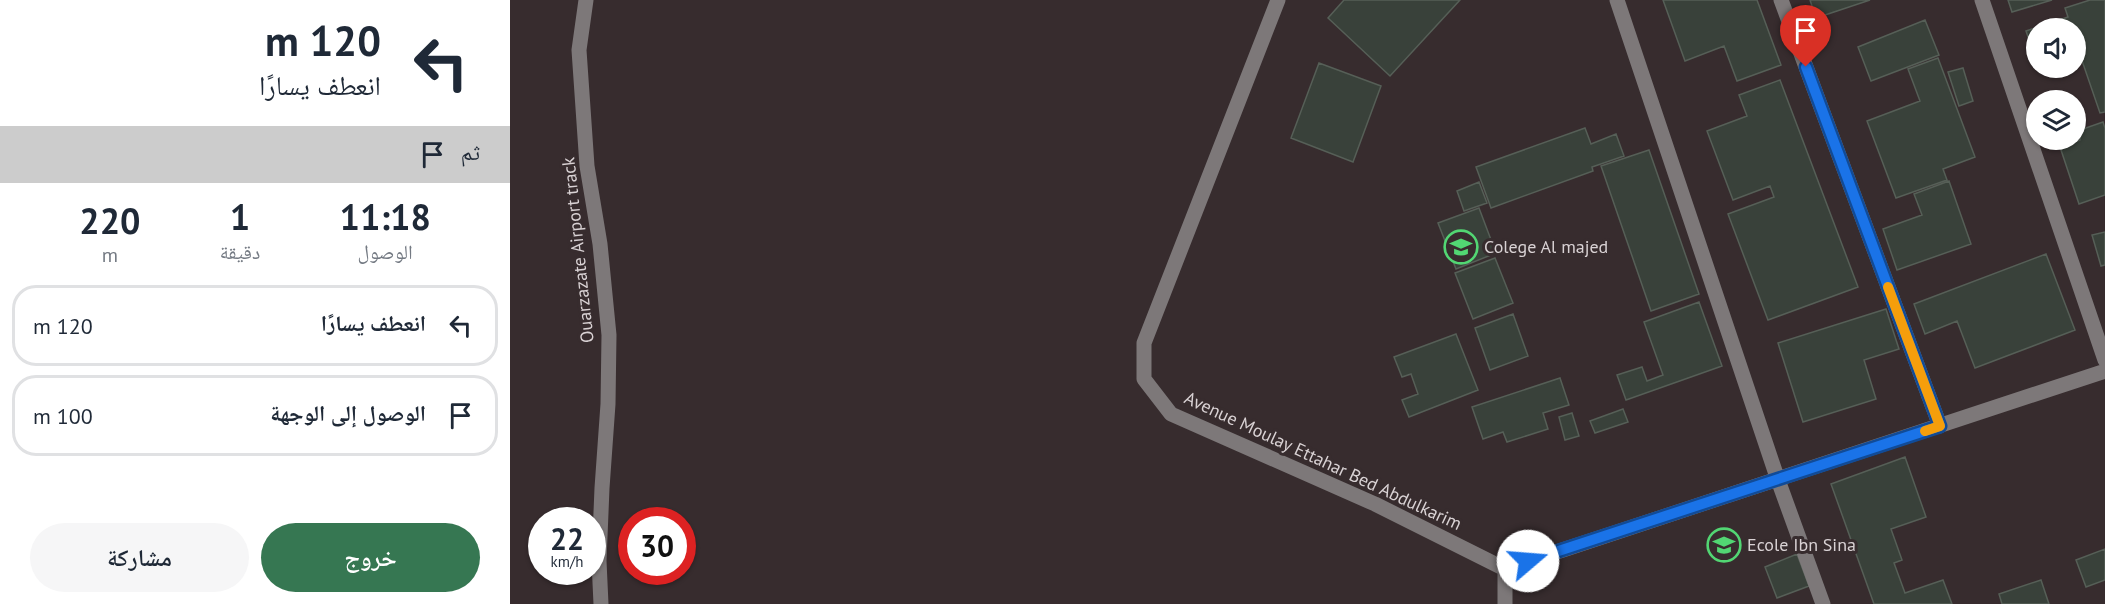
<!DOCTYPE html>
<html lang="ar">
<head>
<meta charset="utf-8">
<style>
  :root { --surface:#fff; --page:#f6f6f7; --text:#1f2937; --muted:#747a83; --line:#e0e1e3; --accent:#367752 }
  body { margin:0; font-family:"PT Sans","Noto Naskh Arabic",sans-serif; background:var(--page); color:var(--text); direction:rtl; height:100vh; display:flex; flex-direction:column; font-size:22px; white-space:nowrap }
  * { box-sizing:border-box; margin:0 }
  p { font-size:20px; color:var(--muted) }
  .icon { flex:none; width:33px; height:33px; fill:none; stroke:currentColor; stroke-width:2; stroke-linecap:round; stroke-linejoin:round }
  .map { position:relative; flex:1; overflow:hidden; direction:ltr }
  .side { display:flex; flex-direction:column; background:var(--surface); width:510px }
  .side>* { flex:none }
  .guide { background:#fff; color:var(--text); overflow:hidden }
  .buttons { position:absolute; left:1516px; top:18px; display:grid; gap:12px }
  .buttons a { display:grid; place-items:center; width:60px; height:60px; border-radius:50%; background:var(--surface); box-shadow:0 2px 4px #0004; font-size:30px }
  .speed { position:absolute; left:18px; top:507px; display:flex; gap:12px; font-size:30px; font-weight:700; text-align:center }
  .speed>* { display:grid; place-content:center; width:78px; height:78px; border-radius:50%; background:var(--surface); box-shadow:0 2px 4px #0004; line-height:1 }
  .speed small { font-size:15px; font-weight:400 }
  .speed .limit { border:9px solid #d22; background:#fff; color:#111 }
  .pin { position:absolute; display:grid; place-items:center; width:51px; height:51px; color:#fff; margin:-62px -26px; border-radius:50% 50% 50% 0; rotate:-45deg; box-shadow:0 0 6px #0007 }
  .pin .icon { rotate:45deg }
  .me { position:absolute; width:66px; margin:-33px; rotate:72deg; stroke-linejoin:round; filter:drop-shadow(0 0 4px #0008) }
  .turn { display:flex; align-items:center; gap:21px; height:126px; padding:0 30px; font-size:27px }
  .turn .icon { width:78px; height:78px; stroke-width:2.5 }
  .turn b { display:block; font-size:42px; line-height:51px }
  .then { display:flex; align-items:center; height:57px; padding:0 30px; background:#0003; gap:12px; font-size:22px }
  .eta { display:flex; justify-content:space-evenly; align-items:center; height:102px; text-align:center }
  .eta b { font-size:36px; font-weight:600; line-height:42px }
  .primary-button { display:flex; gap:12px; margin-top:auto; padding:12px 30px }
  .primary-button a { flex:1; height:69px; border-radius:36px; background:var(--accent); color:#fff; font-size:24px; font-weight:600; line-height:69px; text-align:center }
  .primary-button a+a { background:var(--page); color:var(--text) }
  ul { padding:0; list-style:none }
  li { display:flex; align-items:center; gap:18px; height:81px; margin:0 12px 9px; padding:0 18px; border:3px solid var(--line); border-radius:24px }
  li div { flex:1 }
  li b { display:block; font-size:22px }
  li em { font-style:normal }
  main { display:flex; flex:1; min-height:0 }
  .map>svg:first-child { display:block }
  .building { fill:#39413a; stroke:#565f57; stroke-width:1.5 }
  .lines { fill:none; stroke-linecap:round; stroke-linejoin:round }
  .minor { stroke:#7d7879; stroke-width:15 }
  .route-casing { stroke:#114b97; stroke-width:15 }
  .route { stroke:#1a73e8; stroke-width:10 }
  .slow { stroke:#f59e0b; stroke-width:10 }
  .labels { text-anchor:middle; stroke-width:6; stroke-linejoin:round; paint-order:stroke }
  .poi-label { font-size:18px; fill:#d9d2d4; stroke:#372c2e; text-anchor:start }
  .street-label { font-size:18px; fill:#d9d2d4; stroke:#372c2e }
</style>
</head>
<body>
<main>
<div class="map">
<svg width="1595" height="604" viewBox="0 0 1595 604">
  <rect width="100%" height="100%" fill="#372c2e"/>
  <path class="building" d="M834,0H950L880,76L818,18Z
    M1153,0H1247L1271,65L1227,81L1214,46L1175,61Z
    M1300,0H1360L1306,18Z
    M1498,0H1542L1502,12Z
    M1580,0H1595V112L1590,113L1568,49L1566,50V28H1527V63L1516,31L1558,17L1555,8Z
    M1415,20L1429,55L1361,81L1348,47Z
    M1428,58L1465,157L1433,169L1437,180L1386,198L1357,121L1410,101L1398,69Z
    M809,63L871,86L843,162L781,138Z
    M1453,68L1463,101L1449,106L1438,72Z
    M1270,80L1348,287L1258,320L1218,214L1264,197L1260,186L1223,200L1197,131L1237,116L1229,95Z
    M1593,122L1595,128V195L1569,204L1550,147L1570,140V130Z
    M1075,128L1081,144L1106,134L1114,156L1082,167L1083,171L981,208L966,167Z
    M1139,150L1189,294L1141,311L1091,166Z
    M1439,181L1461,244L1387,270L1373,229L1412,215L1404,194Z
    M969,182L977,203L954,211L947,191Z
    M969,208L986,253L946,269L928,223Z
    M1595,232V265L1591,266L1582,235Z
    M1536,254L1565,330L1465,368L1447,321L1415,334L1404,304Z
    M985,258L1003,303L963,319L945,273Z
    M1189,302L1212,366L1116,400L1107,375L1132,367L1137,381L1153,375L1134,322Z
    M1376,309L1389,349L1354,360L1366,399L1293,422L1268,343Z
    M1003,314L1018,356L980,370L965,328Z
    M946,334L968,390L899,417L892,400L908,394L901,374L892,377L884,357Z
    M1050,378L1059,405L1033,413L1038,429L997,442L993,432L973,439L962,407Z
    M1113,409L1118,422L1085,433L1080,421Z
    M1062,413L1069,436L1055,440L1049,417Z
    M1395,457L1416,517L1381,529L1392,560L1384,563L1395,593L1433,580L1442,604H1364L1321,484Z
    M1595,549V580L1576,587L1566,560Z
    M1287,554L1299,586L1267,598L1255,567Z
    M1531,580L1539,604H1492L1489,594Z"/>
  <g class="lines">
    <path class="minor" d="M76,0L69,50L77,166L90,244L99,335L98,404L92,488L89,561L91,604
      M768,0L634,343V379L661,414L865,504L995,569
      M1107,0L1268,480L1313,604
      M1271,0L1430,426
      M1472,0L1595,360
      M995,569L1595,371
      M995,569V604"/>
  </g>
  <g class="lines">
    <g class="route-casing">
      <path id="route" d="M1018,561L1430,426L1296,67"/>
    </g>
    <use href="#route" class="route"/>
    <path class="slow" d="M1378,287L1430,426L1415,431"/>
  </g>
  <defs>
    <g id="university-ring" transform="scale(1.725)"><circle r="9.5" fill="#372c2e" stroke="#52d673" stroke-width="1.5"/><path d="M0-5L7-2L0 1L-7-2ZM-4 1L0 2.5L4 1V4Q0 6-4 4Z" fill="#52d673"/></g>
    <g id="school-ring" transform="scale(1.725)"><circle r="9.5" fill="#372c2e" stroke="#52d673" stroke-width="1.5"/><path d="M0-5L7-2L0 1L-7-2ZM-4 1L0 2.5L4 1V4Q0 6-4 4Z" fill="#52d673"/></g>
  </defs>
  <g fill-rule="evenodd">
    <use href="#university-ring" x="951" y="247"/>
    <use href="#school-ring" x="1214" y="545"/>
  </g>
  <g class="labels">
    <g class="poi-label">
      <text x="974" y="253">Colege Al majed</text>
      <text x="1237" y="551">Ecole Ibn Sina</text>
    </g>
    <g class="street-label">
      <text transform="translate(68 250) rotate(-96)" y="6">Ouarzazate Airport track</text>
      <text transform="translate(813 461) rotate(25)" y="6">Avenue Moulay Ettahar Bed Abdulkarim</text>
    </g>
  </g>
</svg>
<div class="buttons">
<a><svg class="icon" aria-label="sound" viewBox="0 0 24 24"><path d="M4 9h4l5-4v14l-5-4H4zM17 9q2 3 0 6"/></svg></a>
<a><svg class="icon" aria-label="layers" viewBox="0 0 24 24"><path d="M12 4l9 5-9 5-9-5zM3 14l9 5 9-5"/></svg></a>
</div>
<div class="speed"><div>22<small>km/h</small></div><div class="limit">30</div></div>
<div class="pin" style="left:1296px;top:67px;background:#d93025"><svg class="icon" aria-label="arrive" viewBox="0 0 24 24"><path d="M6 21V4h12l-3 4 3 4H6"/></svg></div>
<svg class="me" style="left:1018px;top:561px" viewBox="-20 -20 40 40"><circle r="19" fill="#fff"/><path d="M0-13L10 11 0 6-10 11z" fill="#1a73e8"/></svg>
</div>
<section class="side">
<div class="guide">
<div class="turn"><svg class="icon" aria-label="left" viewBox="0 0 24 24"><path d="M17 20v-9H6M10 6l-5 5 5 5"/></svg><div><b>120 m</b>انعطف يسارًا</div></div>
<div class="then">ثم<svg class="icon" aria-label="arrive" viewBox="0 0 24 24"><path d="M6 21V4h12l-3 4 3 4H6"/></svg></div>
</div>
<div class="eta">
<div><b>11:18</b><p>الوصول</p></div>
<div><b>1</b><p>دقيقة</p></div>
<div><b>220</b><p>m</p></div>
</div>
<ul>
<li><svg class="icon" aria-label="left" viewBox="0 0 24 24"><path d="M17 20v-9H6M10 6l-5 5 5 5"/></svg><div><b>انعطف يسارًا</b></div><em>120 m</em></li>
<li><svg class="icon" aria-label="arrive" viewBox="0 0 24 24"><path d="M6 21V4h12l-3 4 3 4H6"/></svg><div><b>الوصول إلى الوجهة</b></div><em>100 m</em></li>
</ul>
<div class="primary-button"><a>خروج</a><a>مشاركة</a></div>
</section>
</main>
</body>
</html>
